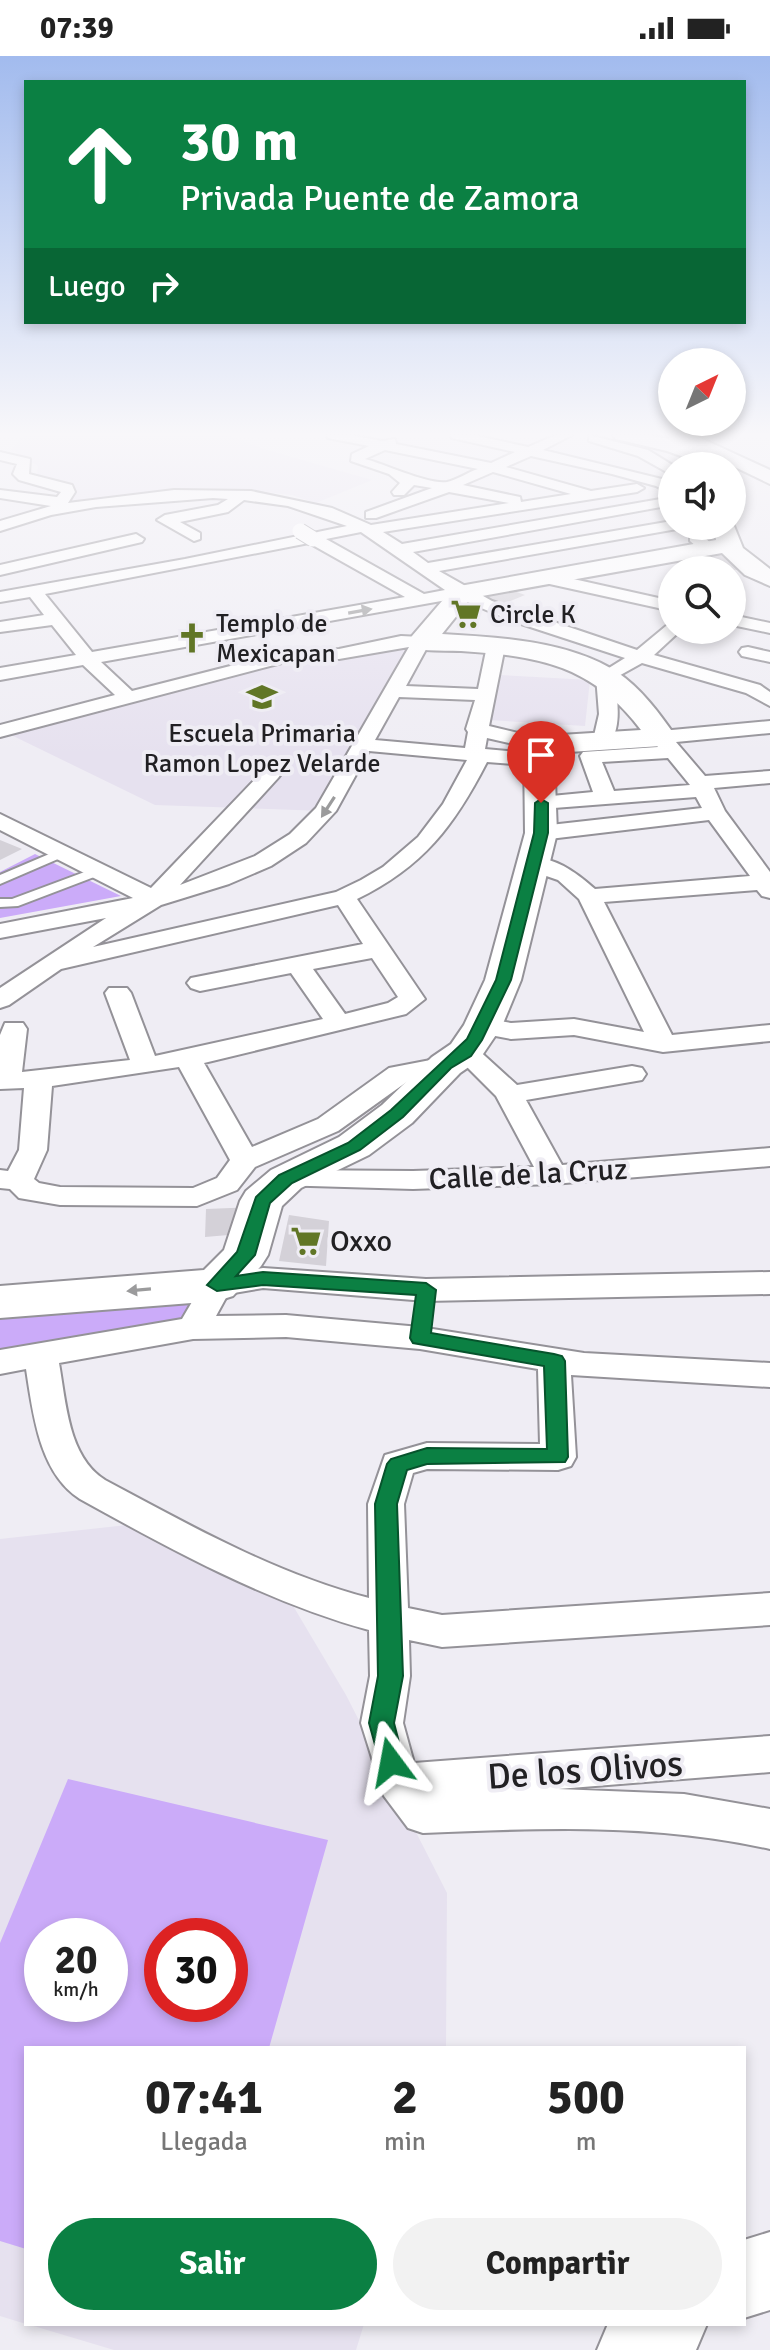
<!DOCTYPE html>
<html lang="es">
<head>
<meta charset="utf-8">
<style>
  :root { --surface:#fff; --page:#f2f2f2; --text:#222; --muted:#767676; --accent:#0b8043 }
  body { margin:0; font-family:Signika,sans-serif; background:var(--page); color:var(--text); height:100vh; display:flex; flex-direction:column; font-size:30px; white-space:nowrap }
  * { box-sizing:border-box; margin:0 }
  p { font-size:26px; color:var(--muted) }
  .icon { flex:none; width:44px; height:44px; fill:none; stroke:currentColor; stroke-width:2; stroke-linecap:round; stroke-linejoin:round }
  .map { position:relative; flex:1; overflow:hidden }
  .panel { position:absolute; left:24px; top:1990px; width:722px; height:280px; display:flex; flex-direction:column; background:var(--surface); border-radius:0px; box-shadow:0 4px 12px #0003 }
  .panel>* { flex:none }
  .top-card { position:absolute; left:24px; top:24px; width:722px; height:244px; border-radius:0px; box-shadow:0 4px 12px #0003; background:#0b8043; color:#fff; overflow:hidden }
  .needle { width:52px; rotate:43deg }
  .buttons { position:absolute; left:658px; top:292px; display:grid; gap:16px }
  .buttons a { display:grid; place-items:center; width:88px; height:88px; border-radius:50%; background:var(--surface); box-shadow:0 4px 12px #0003; font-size:40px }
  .speed { position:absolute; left:24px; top:1862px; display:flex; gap:16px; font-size:40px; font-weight:700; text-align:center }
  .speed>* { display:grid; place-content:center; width:104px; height:104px; border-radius:50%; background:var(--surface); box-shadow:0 4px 12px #0003; line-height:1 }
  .speed small { font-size:20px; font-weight:400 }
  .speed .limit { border:12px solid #d22; background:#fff; color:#111 }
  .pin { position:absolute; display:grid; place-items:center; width:68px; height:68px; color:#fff; margin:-82px -34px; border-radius:50% 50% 50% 0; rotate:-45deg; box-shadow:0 0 8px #0007 }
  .pin .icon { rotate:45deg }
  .me { position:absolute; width:88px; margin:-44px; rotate:347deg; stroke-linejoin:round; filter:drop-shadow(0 0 6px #0008) }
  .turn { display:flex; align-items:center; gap:28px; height:168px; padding:0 24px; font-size:36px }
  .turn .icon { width:104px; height:104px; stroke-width:2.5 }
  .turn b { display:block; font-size:56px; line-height:68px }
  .then { display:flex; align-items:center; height:76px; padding:0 24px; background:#0003; gap:16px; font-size:30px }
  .eta { display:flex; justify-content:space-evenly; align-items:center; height:136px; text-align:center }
  .eta b { font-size:48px; font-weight:700; line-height:56px }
  .primary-button { display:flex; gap:16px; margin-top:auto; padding:16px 24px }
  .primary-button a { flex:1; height:92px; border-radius:48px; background:var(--accent); color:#fff; font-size:32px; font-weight:700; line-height:92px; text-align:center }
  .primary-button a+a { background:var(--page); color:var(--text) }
  .status { display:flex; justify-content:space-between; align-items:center; height:56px; padding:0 40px; background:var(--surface); direction:ltr }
  .status svg { height:22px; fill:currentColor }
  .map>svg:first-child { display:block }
  .built { fill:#e6e1ef; fill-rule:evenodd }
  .green { fill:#cbabf9; fill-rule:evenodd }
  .building { fill:#d4d1d8 }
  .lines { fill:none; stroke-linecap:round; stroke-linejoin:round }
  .lane-casing { stroke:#949298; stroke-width:4 }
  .street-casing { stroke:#949298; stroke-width:4 }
  .secondary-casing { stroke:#949298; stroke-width:4 }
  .lane { fill:#fff; fill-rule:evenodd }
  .street { fill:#fff; fill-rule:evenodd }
  .secondary { fill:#fff; fill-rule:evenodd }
  .street-bridge-casing { stroke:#949298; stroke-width:17; stroke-linecap:butt }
  .street-bridge { stroke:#fff; stroke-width:15 }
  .oneway { fill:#9b9b9c }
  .route { fill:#0b8043; stroke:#07532c; stroke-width:2 }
  .labels { text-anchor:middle; stroke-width:8; stroke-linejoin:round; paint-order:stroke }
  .far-poi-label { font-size:26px; fill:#212023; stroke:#efedf4; text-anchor:start }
  .street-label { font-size:30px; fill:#212023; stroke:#efedf4 }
  .poi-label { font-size:30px; fill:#212023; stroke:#efedf4; text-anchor:start }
  .near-street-label { font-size:36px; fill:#212023; stroke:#efedf4 }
</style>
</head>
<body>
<div class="status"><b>07:39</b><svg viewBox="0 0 49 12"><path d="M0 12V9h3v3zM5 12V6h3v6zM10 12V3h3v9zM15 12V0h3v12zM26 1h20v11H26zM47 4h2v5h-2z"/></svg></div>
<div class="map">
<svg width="770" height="2294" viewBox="0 0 770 2294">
  <rect width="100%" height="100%" fill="#efedf4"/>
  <path class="built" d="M25,379H226L264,393L372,424L316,447L292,439L242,433H197L71,447L70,430L37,419L38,410L11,393Z
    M421,586L325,755L155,749L3,675L293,599Z
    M499,619L590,624L585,670L489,664Z
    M127,1469L289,1543L346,1639L447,1837L446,1992H26V2268L0,2260V1483ZM42,1880H110V1948H42ZM162,1880H230V1948H162Z
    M27,2268H364L356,2294H114Z"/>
  <path class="green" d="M35,798L121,840L0,862V816Z
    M204,1242L190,1266L0,1297V1256Z
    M68,1723L328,1784L269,1992H26V2193L0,2185V1887ZM42,1880H110V1948H42ZM162,1880H230V1948H162Z"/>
  <path class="building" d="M720,498L741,514H707L692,502Z
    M514,535L525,539L503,548L483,541Z
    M463,553L477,555L476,564L450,561Z
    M0,784L22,793L0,804Z
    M256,1151L252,1177L205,1181L206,1153Z
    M289,1159L329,1165L326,1210L279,1205Z"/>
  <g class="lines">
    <g class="lane-casing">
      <path id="lane" d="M61,793L65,794V800L0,828V819Z
        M98,811L104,815L102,818L18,850L0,851V843H12Z"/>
    </g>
    <g class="street-casing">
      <path id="street" d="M327,379H351L382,385L395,383L396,388L491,407L515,396L452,382L451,379H473L528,391L556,379H572L543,394L666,424L672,428V438L656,430L612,418L531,400L506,411L591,435L637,428L644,432L637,436L383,476L402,488L672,441V449L413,496L428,507L672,465V470H680L677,473L439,515L492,545L637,594L666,570L672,569V574H681L654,599L760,629L770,636V650L746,637L642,607L615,622C617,645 622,668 610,688H596L593,684L599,658L596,620L625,602L512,565L458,542L101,606L132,635L293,594L339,593L401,580L421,581L430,586L406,630L478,633L487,590L496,585L505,590L489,670L551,685L554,689L544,695L487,682L485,693L538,698L548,704L538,710L487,706C454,770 423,811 357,843L425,943L406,958L204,1007L252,1091L318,1063L389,1012L446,1001L456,1003L460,1009L456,1015L408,1025L338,1075L255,1111L237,1134L197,1150L60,1149L19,1142L10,1133L0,1132V1114L8,1115L19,1094L24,1032L0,1033V979L5,967H23L27,973L22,1016L130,1004L105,937L109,932H127L131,937L155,1000L323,963L291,917L200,935L191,932L187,927L191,922L363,888L338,849L61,913L9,949L0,952V932L106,862L0,882V868L133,842L0,774V758L151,832L264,714H278L281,718L278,722L180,829L255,800L290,778L316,752L409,591L339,603L293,604L0,681V669L115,639L83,609L0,624V612L76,599L52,569L0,576V566L44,559L30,541L0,546V536L185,503L347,470L288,450L244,444L228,456L180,466L200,477V483L194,485L157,464L165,459L218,449L228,443L213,442L96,451L51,459L0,475V465L51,450L0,442V434L57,441L61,436L19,424L13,418L17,408L0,404V396L30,403L29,418L72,429L75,436L68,447L174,434L251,435L332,452L371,469L509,447L449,436L376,462H366V456L432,432L414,429L404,439H394L392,436L400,427L389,418L351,405L352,398L369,390L328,382ZM385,394L478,413C468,416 457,424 447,426C429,429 385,408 365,403ZM493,416L571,438L521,446L520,441L463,429ZM361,476L445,534L424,538L326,483ZM309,487L405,541L92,596L45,538ZM399,641L475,644L466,673L468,676L465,692L375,684ZM369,695L467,704L443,748L418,781L383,811L361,824L336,836L93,891L161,849L229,828L271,810L306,787L336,755ZM372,902L398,941L388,947L345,958L313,913ZM179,1011L230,1104L217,1122L193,1132L60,1131L39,1127L34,1123L47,1094L52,1030Z
        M589,379L648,394L674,410L672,419L638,400L589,385Z
        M690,470H706L704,481L716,492L714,495H702L690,485Z
        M136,478L144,483L142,486L0,519V509Z
        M542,516L672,545V555L536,525L534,521L536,517Z
        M732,559L770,567V577L732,569Z
        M748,591L770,596V606L742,600L739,596L742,592Z
        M770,665V677L676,686L705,720L770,715V727L714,732L725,755L770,816V842L762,840L757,834L604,846L672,979L770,969V985L663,996L574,979L511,983L474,976L470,970L474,964L483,962L511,967L574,963L644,976L579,843L558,824L526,813L523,808L526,803C551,797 577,817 595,833L750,820L709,764L541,784L530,777L541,770L702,752L696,741L541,753L530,747L541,741L593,736L580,700L583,696L658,691L651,681L661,675ZM668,702L690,729L614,735L602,706Z
        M465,988L474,990L517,1029L632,1010L642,1012L646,1018L642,1024L526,1044L562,1109L770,1092V1110L553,1128L413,1133L276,1129L271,1123L276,1117L286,1114L413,1115L534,1111L496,1040L452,996L456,990Z
        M263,1212L426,1223L770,1216V1238L426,1245L263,1232L228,1238L216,1260L286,1259L420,1271L584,1297L770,1307V1331L571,1319L576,1401L571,1410L558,1414L427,1413L413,1417L404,1448L408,1552L442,1559L770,1537V1569L442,1591L409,1584L410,1620L403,1667L414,1707L770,1680V1716L558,1733L684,1738L770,1753V1793C655,1767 540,1772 423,1777L408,1772L384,1740L361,1667L370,1620L369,1574C267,1546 172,1494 80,1443C39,1417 33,1357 26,1313L0,1318V1294L182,1263L206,1222ZM286,1281L420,1293L538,1313L540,1388L427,1387L385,1399L368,1448L369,1542C276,1518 189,1469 105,1424C68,1401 66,1346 59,1307L193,1283Z"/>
    </g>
    <g class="secondary-casing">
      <path id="secondary" d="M613,379H648L670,383L667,379H694L770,414V428L712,400L710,406L703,408L667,395L616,383Z
        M732,465L743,492L770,513V530L745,519L722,497L471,542L442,578C498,581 569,585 617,616C641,632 660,658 676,681L671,687L661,690L554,697L557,777L521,924L502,970L479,1004L460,1017L412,1067L369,1099L301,1132L282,1150L268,1199L261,1210L233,1240L217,1245L0,1262V1230L204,1214L224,1194L240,1145L246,1135L271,1114L339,1081L382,1049L432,1001L451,988L464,969L485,924L525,777L524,693L534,683L544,680L641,674C592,609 539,600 461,595C445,594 428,596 412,592L408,586L412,580L454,531L716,484L714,470H732Z
        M770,2176V2254L744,2262V2184Z
        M608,2268H707L696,2294H597Z"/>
    </g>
    <use href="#lane" class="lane"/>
    <use href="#street" class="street"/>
    <use href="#secondary" class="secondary"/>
    <g class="street-bridge-casing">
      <path id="street-bridge" d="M300,475L313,483"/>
    </g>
    <use href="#street-bridge" class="street-bridge"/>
  </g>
  <defs><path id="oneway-solid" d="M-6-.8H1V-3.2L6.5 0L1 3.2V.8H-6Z" transform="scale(2)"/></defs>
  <g class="oneway">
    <use href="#oneway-solid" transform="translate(360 555) rotate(-10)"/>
    <use href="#oneway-solid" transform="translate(328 751) rotate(123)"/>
    <use href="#oneway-solid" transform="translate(139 1234) rotate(175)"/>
  </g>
  <linearGradient id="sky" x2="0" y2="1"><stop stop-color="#a2bbee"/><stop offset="0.54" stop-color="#f8f7fa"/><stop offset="1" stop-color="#f8f7fa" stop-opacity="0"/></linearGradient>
  <rect width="770" height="700" fill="url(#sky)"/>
  <path class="route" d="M541,743L548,747V777L511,924L482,984L471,1000L451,1012L403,1061L360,1094L292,1127L270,1147L255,1199L236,1220L263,1216L426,1227L436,1234L431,1277L554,1298L562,1300L565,1305L568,1401L565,1406L427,1408L407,1414L397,1448L403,1620L394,1667L404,1706L400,1714L391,1717L382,1714L369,1667L378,1620L375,1448L387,1408L391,1403L427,1392L547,1393L544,1310L413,1287L410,1282L416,1239L263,1229L217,1235L207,1229L237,1196L256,1141L279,1119L348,1087L391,1054L467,983L496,924L534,777L535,747Z"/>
  <defs>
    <g id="supermarket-bare" transform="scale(2.4)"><path d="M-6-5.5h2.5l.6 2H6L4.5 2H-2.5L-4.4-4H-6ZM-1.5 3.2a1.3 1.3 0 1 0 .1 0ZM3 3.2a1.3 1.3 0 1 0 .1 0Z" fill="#617626" stroke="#efedf4" stroke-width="2.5" paint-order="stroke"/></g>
    <g id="church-bare" transform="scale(2.4)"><path d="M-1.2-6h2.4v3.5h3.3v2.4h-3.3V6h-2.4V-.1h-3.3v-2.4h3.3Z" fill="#617626" stroke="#efedf4" stroke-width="2.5" paint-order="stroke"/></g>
    <g id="school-bare" transform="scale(2.4)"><path d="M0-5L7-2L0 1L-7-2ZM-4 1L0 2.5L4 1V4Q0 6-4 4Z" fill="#617626" stroke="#efedf4" stroke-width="2.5" paint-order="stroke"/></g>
  </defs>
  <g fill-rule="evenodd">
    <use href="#supermarket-bare" x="466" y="558"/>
    <use href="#church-bare" x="192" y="582"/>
    <use href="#school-bare" x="262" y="641"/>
    <use href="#supermarket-bare" x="306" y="1185"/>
  </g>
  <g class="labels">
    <g class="far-poi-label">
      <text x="490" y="567">Circle K</text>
      <text x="216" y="576">Templo de<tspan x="216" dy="30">Mexicapan</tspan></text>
      <text x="262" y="686" text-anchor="middle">Escuela Primaria<tspan x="262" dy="30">Ramon Lopez Velarde</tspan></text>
    </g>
    <g class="street-label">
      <text transform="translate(528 1118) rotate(-3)" y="10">Calle de la Cruz</text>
    </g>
    <g class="poi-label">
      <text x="330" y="1195">Oxxo</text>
    </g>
    <g class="near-street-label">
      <text transform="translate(585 1713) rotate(-4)" y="13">De los Olivos</text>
    </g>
  </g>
</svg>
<div class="buttons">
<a><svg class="needle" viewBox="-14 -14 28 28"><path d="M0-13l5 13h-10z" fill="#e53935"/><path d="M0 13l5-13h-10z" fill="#767676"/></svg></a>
<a><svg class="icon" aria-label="sound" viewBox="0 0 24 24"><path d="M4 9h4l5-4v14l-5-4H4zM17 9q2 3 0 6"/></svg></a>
<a><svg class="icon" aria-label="search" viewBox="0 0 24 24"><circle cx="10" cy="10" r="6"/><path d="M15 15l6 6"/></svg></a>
</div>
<div class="speed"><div>20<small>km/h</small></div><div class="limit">30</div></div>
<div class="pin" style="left:541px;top:747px;background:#d93025"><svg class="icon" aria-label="arrive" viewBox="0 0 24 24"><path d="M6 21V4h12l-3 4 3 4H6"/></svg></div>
<svg class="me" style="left:391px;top:1706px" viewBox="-20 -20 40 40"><path d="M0-17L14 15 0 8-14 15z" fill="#0b8043" stroke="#fff" stroke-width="4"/></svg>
<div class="top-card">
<div class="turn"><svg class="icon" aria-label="ahead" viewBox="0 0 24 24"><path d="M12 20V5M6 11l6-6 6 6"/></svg><div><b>30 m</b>Privada Puente de Zamora</div></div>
<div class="then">Luego<svg class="icon" aria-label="right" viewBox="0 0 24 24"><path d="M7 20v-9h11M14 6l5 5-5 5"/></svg></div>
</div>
<section class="panel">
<div class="eta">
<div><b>07:41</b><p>Llegada</p></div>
<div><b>2</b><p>min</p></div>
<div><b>500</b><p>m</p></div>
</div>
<div class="primary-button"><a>Salir</a><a>Compartir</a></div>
</section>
</div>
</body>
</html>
